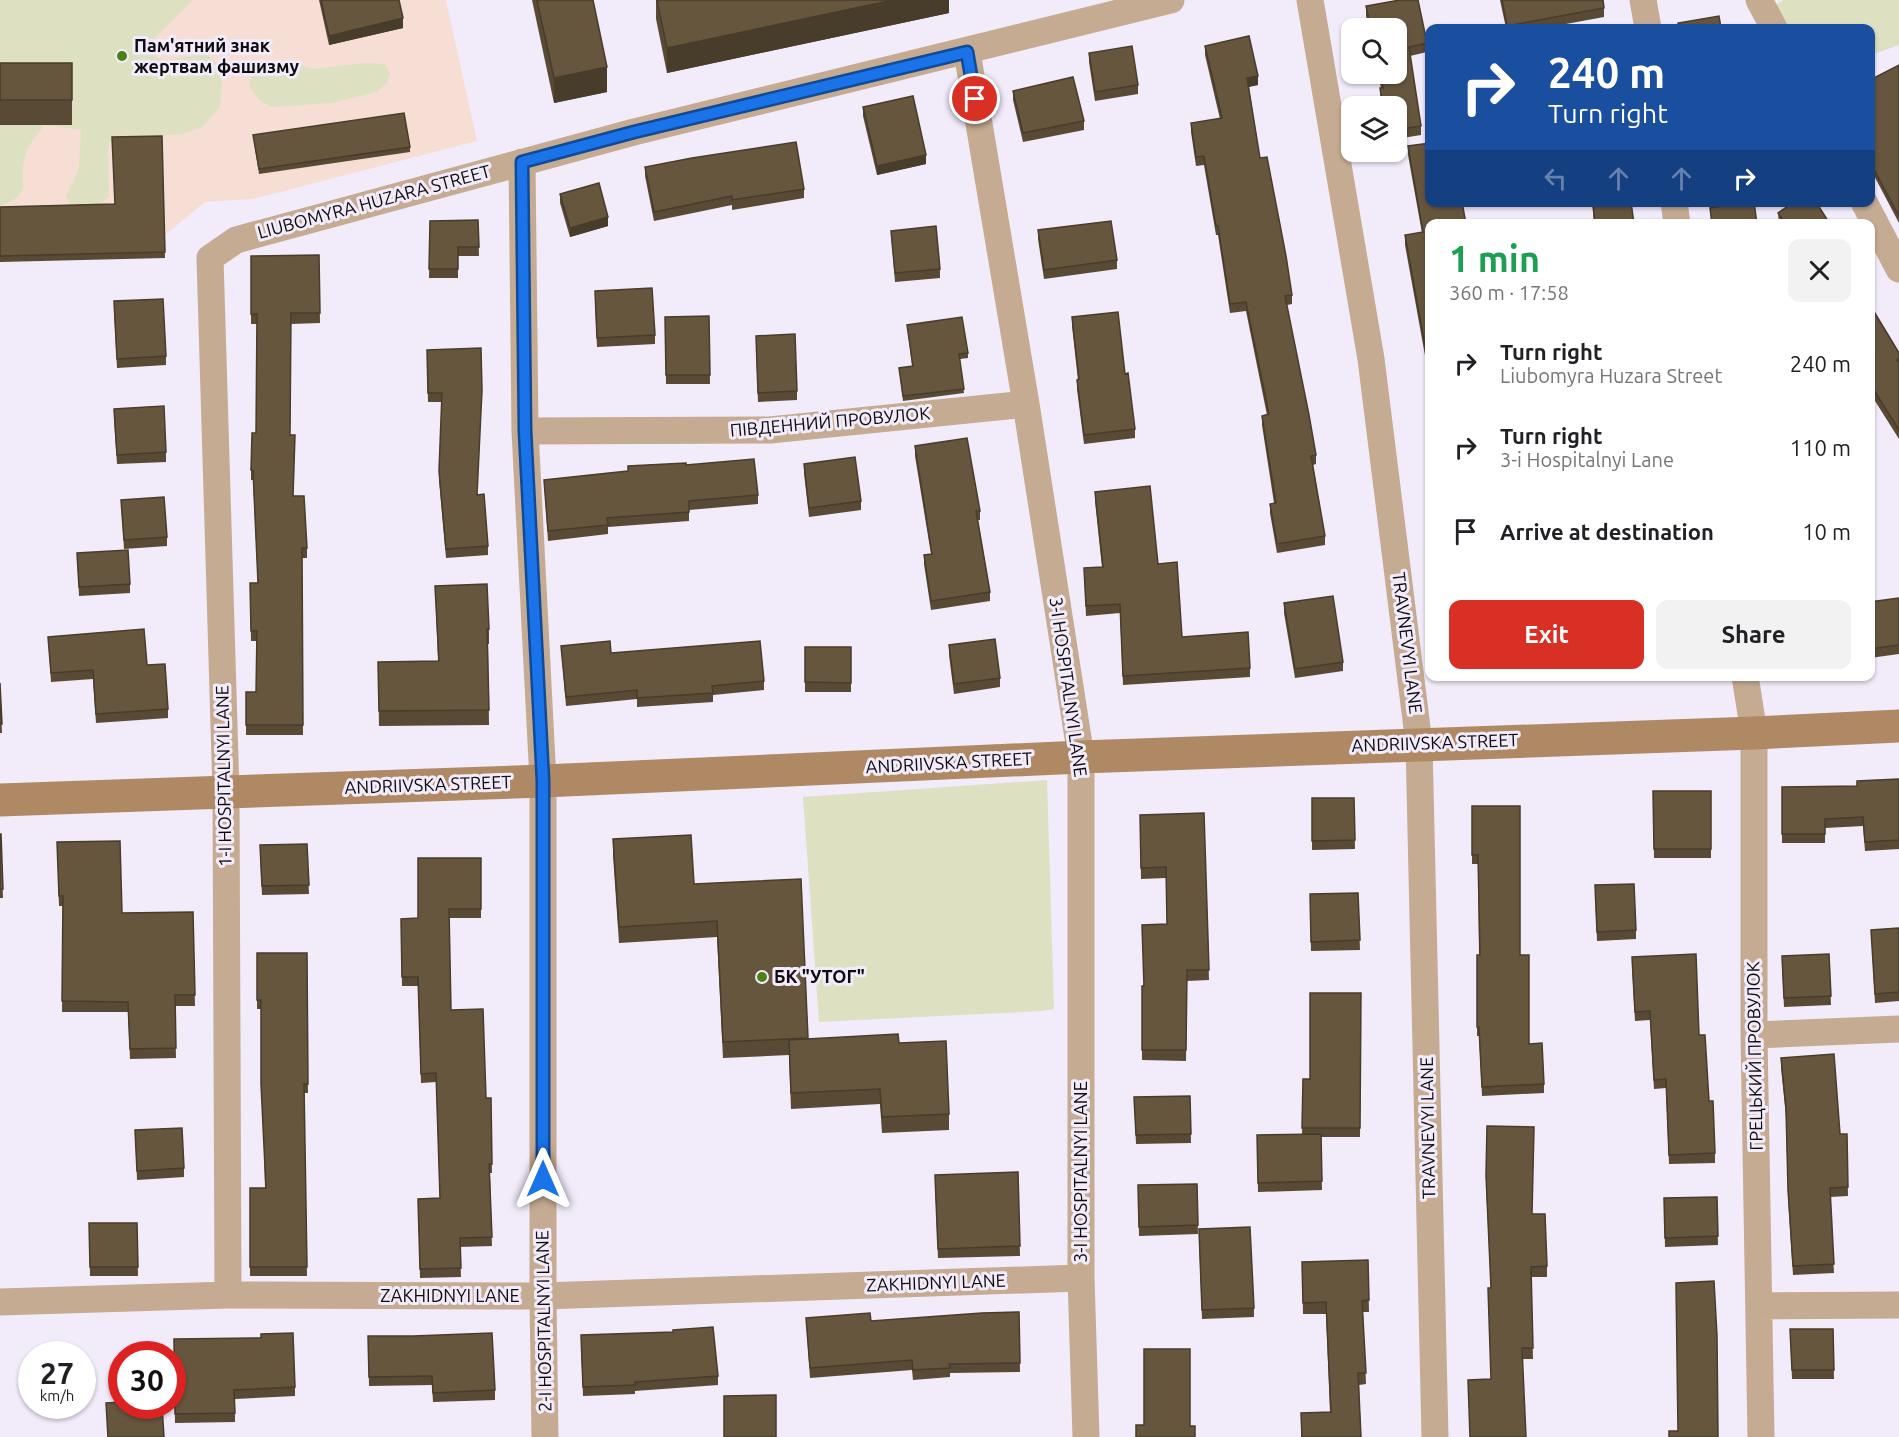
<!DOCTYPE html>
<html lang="en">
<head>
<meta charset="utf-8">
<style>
  :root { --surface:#fff; --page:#f2f2f2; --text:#202124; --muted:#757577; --accent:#d93025 }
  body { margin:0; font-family:Ubuntu,sans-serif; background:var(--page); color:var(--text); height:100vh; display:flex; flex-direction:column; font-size:22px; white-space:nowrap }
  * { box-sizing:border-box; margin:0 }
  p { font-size:20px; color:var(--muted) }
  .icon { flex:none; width:33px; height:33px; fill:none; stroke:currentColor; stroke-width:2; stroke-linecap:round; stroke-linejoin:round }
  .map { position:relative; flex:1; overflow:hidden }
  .drawer { position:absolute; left:1425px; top:219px; width:450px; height:462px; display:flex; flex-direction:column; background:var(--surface); border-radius:12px; box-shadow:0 2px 4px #0004 }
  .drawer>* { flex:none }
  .guide { position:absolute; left:1425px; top:24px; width:450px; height:183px; border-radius:12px; box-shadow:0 2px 4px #0004; background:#1a4fa0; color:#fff; overflow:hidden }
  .controls { position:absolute; left:1341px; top:18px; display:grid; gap:12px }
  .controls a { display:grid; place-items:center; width:66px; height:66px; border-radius:12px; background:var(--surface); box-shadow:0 2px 4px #0004; font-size:30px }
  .speed { position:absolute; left:18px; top:1341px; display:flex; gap:12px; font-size:30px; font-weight:700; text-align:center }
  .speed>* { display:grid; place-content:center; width:78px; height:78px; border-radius:50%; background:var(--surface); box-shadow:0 2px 4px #0004; line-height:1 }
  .speed small { font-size:15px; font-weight:400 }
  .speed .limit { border:9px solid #d22; background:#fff; color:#111 }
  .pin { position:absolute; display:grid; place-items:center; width:51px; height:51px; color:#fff; margin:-26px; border:3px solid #fff; border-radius:50%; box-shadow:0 2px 6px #0007 }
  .me { position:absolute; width:66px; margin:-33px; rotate:0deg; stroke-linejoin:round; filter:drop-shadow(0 0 4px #0008) }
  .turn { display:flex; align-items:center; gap:21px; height:126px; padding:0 24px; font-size:27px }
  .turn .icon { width:78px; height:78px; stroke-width:2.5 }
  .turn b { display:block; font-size:42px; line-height:51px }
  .lanes { display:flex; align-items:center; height:57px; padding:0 24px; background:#0003; justify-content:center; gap:30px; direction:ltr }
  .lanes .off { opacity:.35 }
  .round { display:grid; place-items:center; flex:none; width:63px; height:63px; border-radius:12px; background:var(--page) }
  .summary { display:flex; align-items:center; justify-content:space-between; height:102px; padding:0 24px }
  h1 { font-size:36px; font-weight:700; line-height:45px; color:#1e9e55 }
  .primary-button { display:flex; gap:12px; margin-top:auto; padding:12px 24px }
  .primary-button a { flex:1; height:69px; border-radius:12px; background:var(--accent); color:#fff; font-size:24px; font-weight:700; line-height:69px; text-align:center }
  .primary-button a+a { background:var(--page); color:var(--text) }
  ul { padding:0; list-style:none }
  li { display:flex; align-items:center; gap:18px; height:84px; padding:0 24px }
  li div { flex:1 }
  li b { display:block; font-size:22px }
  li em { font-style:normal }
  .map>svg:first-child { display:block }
  .medical { fill:#f7ded5 }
  .green { fill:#dee1c1 }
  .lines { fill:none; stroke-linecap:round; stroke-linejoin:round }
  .street { stroke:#c5ab92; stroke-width:27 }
  .secondary { stroke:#af8964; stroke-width:33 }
  .wall { fill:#594a35 }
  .shaded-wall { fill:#483c2b }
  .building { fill:#67563e; stroke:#483c2b; stroke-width:1.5 }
  .route-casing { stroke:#114b97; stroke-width:15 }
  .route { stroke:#1a73e8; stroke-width:10 }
  .poi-dot { fill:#4e8115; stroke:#f1ebfa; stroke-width:2 }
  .labels { text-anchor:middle; stroke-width:6; stroke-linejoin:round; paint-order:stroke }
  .poi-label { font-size:18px; font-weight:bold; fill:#0e0c10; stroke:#f1ebfa; text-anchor:start }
  .street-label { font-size:18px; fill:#0e0c10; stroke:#f1ebfa }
</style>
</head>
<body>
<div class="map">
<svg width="1899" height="1437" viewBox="0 0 1899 1437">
  <rect width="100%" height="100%" fill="#f1ebfa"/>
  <path class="medical" d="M0,0H446L477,141L253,199L205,202L165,235L0,262Z"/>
  <path class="green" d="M0,0H193L154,39L152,48L157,58L167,60L206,53L219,65L222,84L220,107L201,128L181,134L116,139L110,142L108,149L109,197L94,207L72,206L66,197L79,168L81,130L44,125C38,134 29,144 26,153C16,182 37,193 0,206Z
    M1783,0H1899V45L1871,55L1870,28H1760L1771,8Z
    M275,61L295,63L312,69L366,63L385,64L390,73L387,83L377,92L332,103L271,107L259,100L249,86L252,74Z
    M1047,780L1054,1009L1042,1011L819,1022L803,797Z"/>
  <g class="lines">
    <path class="street" d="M1310,0L1371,359L1419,744L1435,1437
      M1643,0L1648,28
      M1759,0L1774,28
      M967,52L1026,404L1081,757V1278L1086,1437
      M522,162L525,431L543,781V1296L545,1437
      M1674,202L1677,224
      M1864,202L1899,269
      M525,431L770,430L1026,404
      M1745,676L1754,733V1035L1761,1437
      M1754,1035L1899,1029
      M228,1295L226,792L210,258L236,240L634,132L1171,0
      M0,1302L228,1295L543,1296L1081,1278
      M1759,1306L1899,1305"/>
    <path class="secondary" d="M0,800L543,781L1081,757L1754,733L1899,726"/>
  </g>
  <path class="wall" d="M319,0H399L403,28L329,45Z
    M532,0H593L607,92L554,103Z
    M656,0H949V13L667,73L656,19Z
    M1500,0H1603L1604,8V17L1544,28H1506Z
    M1366,6L1427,43V52L1410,56L1421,126V135L1396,139V106H1382L1380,97L1381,88L1378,74H1396V28H1369L1366,16Z
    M1205,46L1258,85L1249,87L1260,158L1292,295V304L1287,305L1316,455V464L1313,465L1325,536V545L1277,553L1270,513V504L1274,503L1262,425V416L1267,415L1246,311L1230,313L1218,235H1216L1204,165L1196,166L1191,132V123L1220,119L1205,55Z
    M1089,53L1138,85V94L1095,101L1089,62Z
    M0,63H72V125H0Z
    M1899,65V223L1870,168V80Z
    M1013,91L1084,121V130L1023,142L1013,100Z
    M863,107L926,164L877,175L863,116Z
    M253,135L410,147V152L259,174Z
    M162,136L165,258L0,262V207L115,204Z
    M1408,146L1430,224V383L1405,245V235L1422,233L1408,155Z
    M645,167L804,189V198L732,210V205L654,221L645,176Z
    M560,194L608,226L570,237L560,203Z
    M1592,202H1631L1634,224H1594Z
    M1778,213L1830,224H1779Z
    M478,220L479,256H458V278H429L430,221Z
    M1038,230L1117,260V269L1044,279L1038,239Z
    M891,231L940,269V278L895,282Z
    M319,255L320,323L291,324L290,435L293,496L307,548V558H302L303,735H246V692H256L257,641H251L250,583H258L253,480H251V470L256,433L257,324H251V256Z
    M595,300L655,335V344L597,347Z
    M1870,305L1899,353V439L1870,393Z
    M114,310L166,356V365L117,368Z
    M709,316L710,384H666L665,317Z
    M1072,317L1125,374L1135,429V438L1084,444L1077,389V380H1078L1072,326Z
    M907,325L968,353V358L960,359L964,393L903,401L899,368L912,366Z
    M756,345L797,391V400L758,402Z
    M427,350L478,495L488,546V555L446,558L439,480L442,402H428Z
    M114,418L166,452V462L117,464Z
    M915,446L980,511V520H978L990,592V601L931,610L924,564V555L931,554L915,456Z
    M804,464L861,501V510L809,517L804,473Z
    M686,465L758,495V504L689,510V521L608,527V534L548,541L544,480Z
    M1095,492L1158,564L1182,637L1250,668V677L1123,685L1120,613L1086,616L1084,568L1102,567L1095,501Z
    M121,500L167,537V546L124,549Z
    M77,553L130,584V593L79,596Z
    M435,586L489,629V644H488L489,725L379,726L378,662L438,661Z
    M1899,598V654L1870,658V602Z
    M1284,603L1343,662V671L1295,678L1284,613Z
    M48,637L147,665L168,709V718L96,723L93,679L51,682Z
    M949,645L1000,678V687L954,694L949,655Z
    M561,646L611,653L764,681V690L713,695V702L637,707V699L566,706Z
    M805,647H851V692H805Z
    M0,683L2,733H0Z
    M1899,779V849L1865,851L1863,826L1825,828V843H1782V787L1857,786Z
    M1653,791H1711V858H1654Z
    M1312,798H1354L1355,849L1312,850Z
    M1472,806L1520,955L1529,1044L1544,1084V1093L1482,1096L1479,1036H1477V955H1479L1478,864H1472Z
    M1204,813L1209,980L1187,981L1186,1061L1142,1060V986H1143L1167,924L1166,878L1141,879L1140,815Z
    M0,834H1L3,898H0Z
    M613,839L694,884L808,1039L899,1043L949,1114V1130L882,1133L880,1104L791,1109L789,1055L723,1058L717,937L619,943L613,855Z
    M57,842L122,913L193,912L195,1006H175L176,1058L130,1059L128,1012H62L63,906H59Z
    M307,844L309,894L262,895L260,854Z
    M481,858V918H449L451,1010L486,1098H491L492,1173H490L492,1246L460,1247L461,1277L420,1278L418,1199L440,1198L436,1082L421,1083L418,986H402L401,919L418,918Z
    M1358,893L1360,950L1311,951L1310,894Z
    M1595,894L1636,930V939L1597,941Z
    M1899,928V1001L1875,1003L1871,930Z
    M257,953H307L308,1093H304L307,1276H250V1188H265L261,1009H257Z
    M1829,954L1831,1005L1784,1007L1782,965Z
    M1632,966L1699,1035L1709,1101L1715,1153V1163L1669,1164L1666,1088L1654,1089L1650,1020L1635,1021Z
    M1361,993L1360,1137H1321L1322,1190L1258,1192L1257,1135L1302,1134L1303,1079H1310Z
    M1781,1058L1840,1134H1847L1848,1196L1830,1197L1834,1273L1793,1275L1788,1198L1786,1117L1781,1067Z
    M1190,1096L1191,1143L1136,1144L1134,1097Z
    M1487,1126L1532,1214L1547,1266V1277H1531L1533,1359H1523L1491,1379V1288L1486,1186Z
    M135,1130L184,1168V1177L137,1180Z
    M1018,1172L1020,1256L938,1258L935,1184Z
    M1197,1184L1198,1234L1139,1236L1138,1185Z
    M1717,1197L1718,1245L1665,1247L1664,1198Z
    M89,1223H137L138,1276H90Z
    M1199,1238L1254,1308V1317L1202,1319Z
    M1368,1260L1369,1312H1363L1366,1384L1359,1385L1361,1437H1301V1413L1330,1412L1326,1314H1303L1302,1262Z
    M1019,1312L1020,1372L950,1373V1377L913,1380L912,1370L810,1378L806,1318L871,1321Z
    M1790,1329H1833L1834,1379H1792Z
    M368,1336L495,1390V1400L433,1402L432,1385L369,1386Z
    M174,1339L295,1387V1396L235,1399V1422L175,1423Z
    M581,1344L718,1376V1385L635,1391V1394L583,1396Z"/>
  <path class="shaded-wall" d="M893,0H949V13L667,73V48Z
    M403,18V28L329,45V36Z
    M607,67V92L554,103V78Z
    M1258,76V85L1247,87V78Z
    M926,155V164L877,175V166Z
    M608,217V226L570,237V228Z"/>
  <path class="building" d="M321,0H399L403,18L329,36Z
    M537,0H593L607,67L554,78Z
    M657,0H893L667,48Z
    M1400,0H1418L1427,43L1409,47L1421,126L1396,130V106H1383L1380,88H1383L1380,74H1396V28H1371L1366,6Z
    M1502,0H1603L1604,8L1507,26Z
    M1719,16L1721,28H1679L1678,23Z
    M1249,36L1258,76L1247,78L1260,158L1267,157L1286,256L1292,295L1285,296L1309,415L1316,455L1311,456L1325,536L1277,544L1270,504L1276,503L1262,416L1269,414L1246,302L1230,304L1218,226H1216L1204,156L1196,157L1191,123L1222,118L1205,46Z
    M1132,46L1138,85L1095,92L1089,53Z
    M0,63H72V100H0Z
    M1899,65V216L1870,162V80Z
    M1073,77L1084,121L1023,133L1013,91Z
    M913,96L926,155L877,166L863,107Z
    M404,113L410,147L259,169L253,135Z
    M162,136L165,252L0,256V207L115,204L112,137Z
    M796,142L804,189L732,200V196L654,212L645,167L692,158Z
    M1430,143V202H1462L1466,224H1430V374L1405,235L1423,232L1408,146Z
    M599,183L608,217L570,228L560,194Z
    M1593,202H1631L1634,224H1595Z
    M1750,202H1754L1757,224H1712L1710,208Z
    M1794,202H1816L1830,224H1785L1778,213Z
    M478,220L479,247H458V269H429L430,221Z
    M1111,221L1117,260L1044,270L1038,230Z
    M936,226L940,269L895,273L891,231Z
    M319,255L320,313H291L290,435H295L293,496H304L307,548H302L303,725H246V692H256L257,631H251L250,583H258L253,470H251L252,433H256L257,314H251V256Z
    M652,288L655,335L597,338L595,291Z
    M163,299L166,356L117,359L114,301Z
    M1870,305L1899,353V359L1897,360L1899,363V430L1870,384Z
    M1118,312L1125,374L1128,373L1135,429L1084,435L1077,380L1079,379L1072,317Z
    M709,316L710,375H666L665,317Z
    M962,317L968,353L959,354L964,389L903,396L899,368L913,366L907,325Z
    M795,334L797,391L758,393L756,336Z
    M481,348L482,390L477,495L484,494L488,546L446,549L439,471L442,393H428L427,350Z
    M164,406L166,452L117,455L114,409Z
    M967,438L980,511H976L990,592L931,601L924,555L932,554L915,446Z
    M855,457L861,501L809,508L804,464Z
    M754,459L758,495L689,501V512L607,518L608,525L548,531L544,480L628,471V466L686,463V465Z
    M1150,486L1158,564L1177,562L1182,637L1248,632L1250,668L1123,676L1120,604L1086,606L1084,568L1103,567L1095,492Z
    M164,497L167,537L124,540L121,500Z
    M128,550L130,584L79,587L77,553Z
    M487,584L489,629H487L489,710L379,711L378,662L439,661L435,586Z
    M1333,596L1343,662L1295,669L1284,603Z
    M1899,598V645L1870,649V602Z
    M144,629L147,665L165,664L168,709L96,714L93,670L51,673L48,637Z
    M995,639L1000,678L954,684L949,645Z
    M610,641L611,653L760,641L764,681L712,686L713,693L637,698V690L566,697L561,646Z
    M805,647H851V683L805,682Z
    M0,683L2,724H0Z
    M1899,779V840L1865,842L1863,817L1825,819V834H1782V787L1857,786V781Z
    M1653,791H1711V849H1654Z
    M1312,798H1354L1355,840L1312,841Z
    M1472,806H1520V955H1529V1044L1542,1043L1544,1084L1482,1087L1479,1027H1477V955H1480L1478,855H1472Z
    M1204,813L1209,970H1187L1186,1050H1142V986H1144L1142,925L1167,924L1166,867L1141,868L1140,815Z
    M0,834H1L3,889H0Z
    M691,835L694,884L801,879L808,1038L723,1042L717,921L619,927L613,839Z
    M120,841L122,913L193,912L195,995H175L176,1048L130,1049L128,1002L62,1001L63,896H59L57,842Z
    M307,844L309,885L262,886L260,845Z
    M418,858H481V909H449L451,1010L483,1009L486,1098H491L492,1164H489L492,1237L460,1238L461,1268L420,1269L418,1199L440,1198L436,1073L421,1074L418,977H402L401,919L418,918Z
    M1634,884L1636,930L1597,932L1595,885Z
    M1358,893L1360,940L1311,942L1310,894Z
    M1899,928V992L1875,994L1871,930Z
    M257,953H307L308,1084H304L307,1267H250V1188H266L261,1084V1000H257Z
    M1696,954L1699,1035H1705L1709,1101H1713L1715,1153L1669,1155L1666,1079L1654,1080L1650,1011L1635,1012L1632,957Z
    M1829,954L1831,996L1784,998L1782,956Z
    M1310,993H1361L1360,1128H1302L1303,1079H1310Z
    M898,1034L899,1043L946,1041L949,1114L882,1117L880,1089L791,1093L789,1040Z
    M1834,1054L1840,1134H1847L1848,1187L1830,1188L1834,1264L1793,1266L1788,1189L1786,1108L1781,1058Z
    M1190,1096L1191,1134L1136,1135L1134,1097Z
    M1487,1126L1534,1127L1532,1214H1545L1547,1266L1531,1267L1533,1348H1522L1526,1437H1470L1468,1380L1491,1379L1488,1288H1491L1486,1175Z
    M182,1128L184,1168L137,1171L135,1130Z
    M1321,1134L1322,1181L1258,1183L1257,1135Z
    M1018,1172L1020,1246L938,1249L935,1175Z
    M1197,1184L1198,1225L1139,1227L1138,1185Z
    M1717,1197L1718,1236L1665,1238L1664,1198Z
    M89,1223H137L138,1267H90Z
    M1250,1227L1254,1308L1202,1310L1199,1229Z
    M1368,1260L1369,1300L1362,1301L1366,1373H1358L1361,1437H1302L1301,1413L1331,1412L1326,1302L1303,1303L1302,1262Z
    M1714,1281L1717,1336L1718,1437H1669V1431H1678L1676,1283Z
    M1019,1312L1020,1363L949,1364L950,1368L913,1370L912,1360L810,1368L806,1318L870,1313L871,1321L982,1313Z
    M713,1327L718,1376L635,1382V1385L583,1387L581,1335L673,1332V1330Z
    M1790,1329H1833L1834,1370H1792Z
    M293,1333L295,1387L234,1390L235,1413L175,1414L174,1339L261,1338V1334Z
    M492,1333L495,1390L433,1393L432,1376L369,1377L368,1336H413Z
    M1144,1349H1190V1426H1195V1437H1136V1425H1144Z
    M776,1395V1437H724V1396Z
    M122,1402V1406H162L164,1437H108L106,1403Z"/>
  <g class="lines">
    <g class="route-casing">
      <path id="route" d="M543,1179V781L525,431L522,162L634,132L967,52L975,99"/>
    </g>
    <use href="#route" class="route"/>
  </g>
  <g class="poi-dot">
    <circle cx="122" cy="56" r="6"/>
    <circle cx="762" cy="977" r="6"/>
  </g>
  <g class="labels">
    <g class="poi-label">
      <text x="134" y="52">Пам'ятний знак<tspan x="134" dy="21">жертвам фашизму</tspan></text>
      <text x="774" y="983">БК "УТОГ"</text>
    </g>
    <g class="street-label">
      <text transform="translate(374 202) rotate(-15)" y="6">LIUBOMYRA HUZARA STREET</text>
      <text transform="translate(830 422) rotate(-5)" y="6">ПІВДЕННИЙ ПРОВУЛОК</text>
      <text transform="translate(1407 643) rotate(83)" y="6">TRAVNEVYI LANE</text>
      <text transform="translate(1068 687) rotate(82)" y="6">3-I HOSPITALNYI LANE</text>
      <text transform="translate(1435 743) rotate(-2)" y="6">ANDRIIVSKA STREET</text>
      <text transform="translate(949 763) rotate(-3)" y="6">ANDRIIVSKA STREET</text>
      <text transform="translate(224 776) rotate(-91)" y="6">1-I HOSPITALNYI LANE</text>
      <text transform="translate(428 785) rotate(-2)" y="6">ANDRIIVSKA STREET</text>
      <text transform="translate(1755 1056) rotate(-91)" y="6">ГРЕЦЬКИЙ ПРОВУЛОК</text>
      <text transform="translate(1428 1128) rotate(-91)" y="6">TRAVNEVYI LANE</text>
      <text transform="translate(1081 1172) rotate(-90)" y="6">3-I HOSPITALNYI LANE</text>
      <text transform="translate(936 1283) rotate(-2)" y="6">ZAKHIDNYI LANE</text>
      <text x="450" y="1302">ZAKHIDNYI LANE</text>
      <text transform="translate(544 1321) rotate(-91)" y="6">2-I HOSPITALNYI LANE</text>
    </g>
  </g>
</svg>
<div class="controls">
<a><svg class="icon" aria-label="search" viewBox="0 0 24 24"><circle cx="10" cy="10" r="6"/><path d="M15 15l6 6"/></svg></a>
<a><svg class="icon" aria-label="layers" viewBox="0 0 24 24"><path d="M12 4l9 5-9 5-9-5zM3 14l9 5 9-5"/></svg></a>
</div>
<div class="speed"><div>27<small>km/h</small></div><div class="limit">30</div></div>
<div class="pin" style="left:975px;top:99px;background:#d93025"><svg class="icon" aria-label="arrive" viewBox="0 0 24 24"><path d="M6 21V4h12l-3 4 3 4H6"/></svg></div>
<svg class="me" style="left:543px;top:1179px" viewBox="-20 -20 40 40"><path d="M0-17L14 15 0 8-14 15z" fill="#1a73e8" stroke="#fff" stroke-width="4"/></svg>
<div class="guide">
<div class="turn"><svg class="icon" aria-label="right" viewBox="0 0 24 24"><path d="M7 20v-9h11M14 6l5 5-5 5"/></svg><div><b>240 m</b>Turn right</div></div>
<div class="lanes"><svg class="icon off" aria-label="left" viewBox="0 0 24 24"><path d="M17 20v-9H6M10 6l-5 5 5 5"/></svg><svg class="icon off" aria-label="ahead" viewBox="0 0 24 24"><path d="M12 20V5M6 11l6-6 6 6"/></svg><svg class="icon off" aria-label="ahead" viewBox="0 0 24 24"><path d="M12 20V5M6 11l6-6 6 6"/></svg><svg class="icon" aria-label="right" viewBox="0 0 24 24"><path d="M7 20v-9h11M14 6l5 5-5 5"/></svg></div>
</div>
<section class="drawer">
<div class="summary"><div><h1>1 min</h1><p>360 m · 17:58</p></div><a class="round"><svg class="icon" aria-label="close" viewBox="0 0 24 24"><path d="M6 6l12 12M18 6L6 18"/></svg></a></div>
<ul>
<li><svg class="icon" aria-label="right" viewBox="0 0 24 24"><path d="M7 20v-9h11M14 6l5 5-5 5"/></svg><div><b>Turn right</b><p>Liubomyra Huzara Street</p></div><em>240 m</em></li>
<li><svg class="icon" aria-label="right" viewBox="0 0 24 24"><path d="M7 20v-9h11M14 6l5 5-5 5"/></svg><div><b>Turn right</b><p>3-i Hospitalnyi Lane</p></div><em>110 m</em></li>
<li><svg class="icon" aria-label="arrive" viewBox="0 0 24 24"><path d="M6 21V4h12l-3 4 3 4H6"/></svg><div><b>Arrive at destination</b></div><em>10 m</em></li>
</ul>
<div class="primary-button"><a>Exit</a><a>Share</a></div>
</section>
</div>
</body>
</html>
